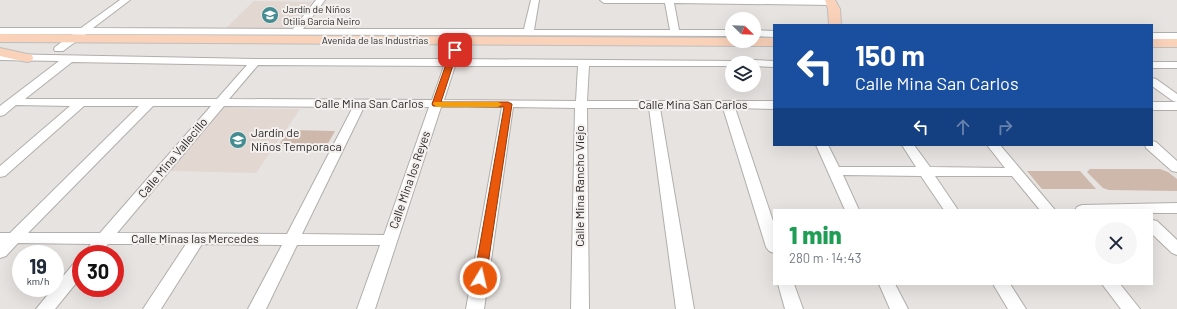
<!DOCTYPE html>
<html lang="es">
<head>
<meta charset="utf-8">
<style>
  :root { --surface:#fff; --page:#f6f6f7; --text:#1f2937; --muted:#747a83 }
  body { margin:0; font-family:Barlow,sans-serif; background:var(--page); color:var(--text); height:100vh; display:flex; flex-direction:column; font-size:15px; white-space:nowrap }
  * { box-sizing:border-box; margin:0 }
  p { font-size:13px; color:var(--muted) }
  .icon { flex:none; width:22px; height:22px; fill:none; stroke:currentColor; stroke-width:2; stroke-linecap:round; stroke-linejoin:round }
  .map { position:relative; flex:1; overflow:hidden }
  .sheet { position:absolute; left:773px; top:209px; width:380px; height:76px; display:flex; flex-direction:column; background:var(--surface); border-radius:0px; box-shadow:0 4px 16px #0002 }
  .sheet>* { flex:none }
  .guide { position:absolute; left:773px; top:24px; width:380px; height:122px; border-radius:0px; box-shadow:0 4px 16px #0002; background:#1a4fa0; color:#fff; overflow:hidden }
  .needle { width:26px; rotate:113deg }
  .buttons { position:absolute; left:725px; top:12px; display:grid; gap:8px }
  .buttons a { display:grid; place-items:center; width:36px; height:36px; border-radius:50%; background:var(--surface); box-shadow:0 4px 16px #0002; font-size:20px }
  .speed { position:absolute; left:12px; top:245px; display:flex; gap:8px; font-size:20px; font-weight:700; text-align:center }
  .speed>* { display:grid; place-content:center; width:52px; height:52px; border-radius:50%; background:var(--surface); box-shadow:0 4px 16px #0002; line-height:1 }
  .speed small { font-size:10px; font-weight:400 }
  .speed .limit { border:6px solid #d22; background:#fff; color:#111 }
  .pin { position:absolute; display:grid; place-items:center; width:34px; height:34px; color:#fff; margin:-17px; border-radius:8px; box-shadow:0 2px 6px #0006 }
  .me { position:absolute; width:44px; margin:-22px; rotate:9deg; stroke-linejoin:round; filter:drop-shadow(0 0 3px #0008) }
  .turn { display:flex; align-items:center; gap:14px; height:84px; padding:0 16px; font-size:18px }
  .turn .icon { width:52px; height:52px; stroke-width:2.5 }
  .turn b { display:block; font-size:28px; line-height:34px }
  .lanes { display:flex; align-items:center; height:38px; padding:0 16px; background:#0003; justify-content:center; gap:20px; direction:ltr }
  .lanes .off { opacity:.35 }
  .round { display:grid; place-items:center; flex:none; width:42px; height:42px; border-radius:21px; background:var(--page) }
  .overview { display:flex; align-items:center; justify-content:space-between; height:68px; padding:0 16px }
  h1 { font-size:24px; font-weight:800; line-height:30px; color:#1e9e55 }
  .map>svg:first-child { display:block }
  .built { fill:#e2d7d1 }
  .green { fill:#ceb8ab }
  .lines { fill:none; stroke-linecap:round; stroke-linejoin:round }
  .minor-casing { stroke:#b1aeac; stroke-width:2 }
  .major-casing { stroke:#bfbfbe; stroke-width:2 }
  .minor { fill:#fff; fill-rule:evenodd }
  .major { fill:#fad1b9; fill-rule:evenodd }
  .route { fill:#ea580c; stroke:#983908 }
  .slow { fill:#f59e0b }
  .labels { text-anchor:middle; stroke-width:4; stroke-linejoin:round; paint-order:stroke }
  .far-poi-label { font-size:10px; fill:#2a2928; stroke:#f4f0ee; text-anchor:start }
  .far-street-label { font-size:10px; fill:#2a2928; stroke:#f4f0ee }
  .street-label { font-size:12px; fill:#2a2928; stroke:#f4f0ee }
  .poi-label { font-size:12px; fill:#2a2928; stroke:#f4f0ee; text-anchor:start }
</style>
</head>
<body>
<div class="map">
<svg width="1177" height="309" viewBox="0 0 1177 309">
  <rect width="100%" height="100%" fill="#e7e3e1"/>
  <path class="built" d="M254,1L312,2L287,29H225Z
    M224,108L300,109L256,173L171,171Z"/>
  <path class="green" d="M289,130L335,131L326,147L278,146Z
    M1090,169H1160L1168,172L1177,179V191L1109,190L1103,188L1087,172Z
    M1027,171H1080L1096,189H1042Z"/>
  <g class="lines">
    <g class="minor-casing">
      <path id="minor" d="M120,0H130L93,28L293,29L316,0H325L303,29H524L531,0H539L534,30H670L665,3H604L600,0H834L835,2L831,5L674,3L679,30H732V36L86,34L63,51H55L54,49L55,47L73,34H0V28H81Z
        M754,30L774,31V37L754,36Z
        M1152,33H1177V39H1152Z
        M455,47L460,50L457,59L736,61L737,63H732V66H589L587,101H774V109L735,108L774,224V253L769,251L766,247L723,108H660L694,309H676L649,108H587L589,309H571L575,108L513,107L484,309H466L502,107H441L375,309H357L380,245H297L266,309H248L282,245L202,244L161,309H143L186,244H108L100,254H83L91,244L18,243L6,256L0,258V233H10L139,106H84L5,176L0,177V166L70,106L16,105L4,115L0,116V106L59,61L0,60V54L255,59H447L450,50ZM72,62L247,65L217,99H25ZM258,65L444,66L432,100L229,99ZM455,66H578L576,101L444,100ZM153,106H211L100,233H28ZM224,106L353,107L287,234L117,233ZM364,107H429L384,235L302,234Z
        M754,60L774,61V67L754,66V63H749Z
        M1152,62H1177V68H1152Z
        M1152,78L1156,79L1177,94V102L1173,101L1152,86Z
        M1152,102H1177V110H1152Z
        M1152,141L1156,142L1177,161V172L1172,171L1146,148L1145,145H1152Z
        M816,145H828L839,167H916L902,145H914L930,167L1005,168L987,145H1000L1055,210H1040L1012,176H935L958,210H944L921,176L843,175L859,210H845Z
        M1177,203V213H1152V210H1075L1077,207L1082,205Z
        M1152,220L1157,221L1177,240V255L1172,253L1152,234Z
        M81,260V277L55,309H36L75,262Z
        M778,284H794L803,309H785Z
        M879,284H895L908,309H890Z
        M993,284H1010L1026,309H1008Z
        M1102,284H1120L1140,309H1121Z"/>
    </g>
    <g class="major-casing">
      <path id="major" d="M825,0H835L840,9L841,25H829L828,9Z
        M0,34L732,38V41H754V38H774V46L0,42Z
        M1152,39H1177V47H1152Z
        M0,48L32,55L33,58L32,61L27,62L0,56Z"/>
    </g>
    <use href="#minor" class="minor"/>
    <use href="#major" class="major"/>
  </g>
  <path class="route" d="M455,48L458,50L441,102H508L512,104L486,278L484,281L480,282L476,281L474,278L504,107L433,106L432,104L451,50Z"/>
  <path class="slow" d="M434,102H498L502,104L498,107H437L433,104Z"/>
  <defs>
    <g id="school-disc" transform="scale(0.9)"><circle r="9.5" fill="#448c91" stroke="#f4f0ee"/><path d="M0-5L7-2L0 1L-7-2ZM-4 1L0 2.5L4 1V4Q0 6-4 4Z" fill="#fff"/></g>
  </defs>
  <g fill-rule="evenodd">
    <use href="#school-disc" x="270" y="15"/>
    <use href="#school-disc" x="238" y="140"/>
  </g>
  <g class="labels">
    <g class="far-poi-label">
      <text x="283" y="13">Jardín de Niños<tspan x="283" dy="12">Otilia García Neiro</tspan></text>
    </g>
    <g class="far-street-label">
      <text x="375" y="44">Avenida de las Industrias</text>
    </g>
    <g class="street-label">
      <text x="369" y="108">Calle Mina San Carlos</text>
      <text x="693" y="109">Calle Mina San Carlos</text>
      <text transform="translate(173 158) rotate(-50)" y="4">Calle Mina Vallecillo</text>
      <text transform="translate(410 180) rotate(-71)" y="4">Calle Mina los Reyes</text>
      <text transform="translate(580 186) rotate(-90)" y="4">Calle Mina Rancho Viejo</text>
      <text x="195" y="243">Calle Minas las Mercedes</text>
    </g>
    <g class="poi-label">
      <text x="251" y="137">Jardín de<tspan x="251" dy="14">Niños Temporaca</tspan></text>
    </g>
  </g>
</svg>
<div class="buttons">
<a><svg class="needle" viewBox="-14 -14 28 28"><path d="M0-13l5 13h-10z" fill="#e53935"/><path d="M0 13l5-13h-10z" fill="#747a83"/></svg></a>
<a><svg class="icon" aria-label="layers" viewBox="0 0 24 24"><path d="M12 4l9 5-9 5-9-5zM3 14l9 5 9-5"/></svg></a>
</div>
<div class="speed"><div>19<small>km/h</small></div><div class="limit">30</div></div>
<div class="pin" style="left:455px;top:50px;background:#d93025"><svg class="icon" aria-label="arrive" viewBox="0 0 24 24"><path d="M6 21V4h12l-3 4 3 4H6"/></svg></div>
<svg class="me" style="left:480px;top:278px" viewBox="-20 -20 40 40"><circle r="17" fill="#ea580c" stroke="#fff" stroke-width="3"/><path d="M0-11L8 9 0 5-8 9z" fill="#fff"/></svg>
<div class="guide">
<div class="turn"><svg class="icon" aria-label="left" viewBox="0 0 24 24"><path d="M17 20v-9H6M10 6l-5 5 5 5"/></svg><div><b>150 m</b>Calle Mina San Carlos</div></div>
<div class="lanes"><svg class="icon" aria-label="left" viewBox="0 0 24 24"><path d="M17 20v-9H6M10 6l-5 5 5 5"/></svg><svg class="icon off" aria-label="ahead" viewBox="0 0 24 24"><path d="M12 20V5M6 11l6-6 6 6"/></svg><svg class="icon off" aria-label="right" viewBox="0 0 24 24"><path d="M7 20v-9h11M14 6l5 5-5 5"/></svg></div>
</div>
<section class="sheet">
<div class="overview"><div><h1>1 min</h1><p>280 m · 14:43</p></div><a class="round"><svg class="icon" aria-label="close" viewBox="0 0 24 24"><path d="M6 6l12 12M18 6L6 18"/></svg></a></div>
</section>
</div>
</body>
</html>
